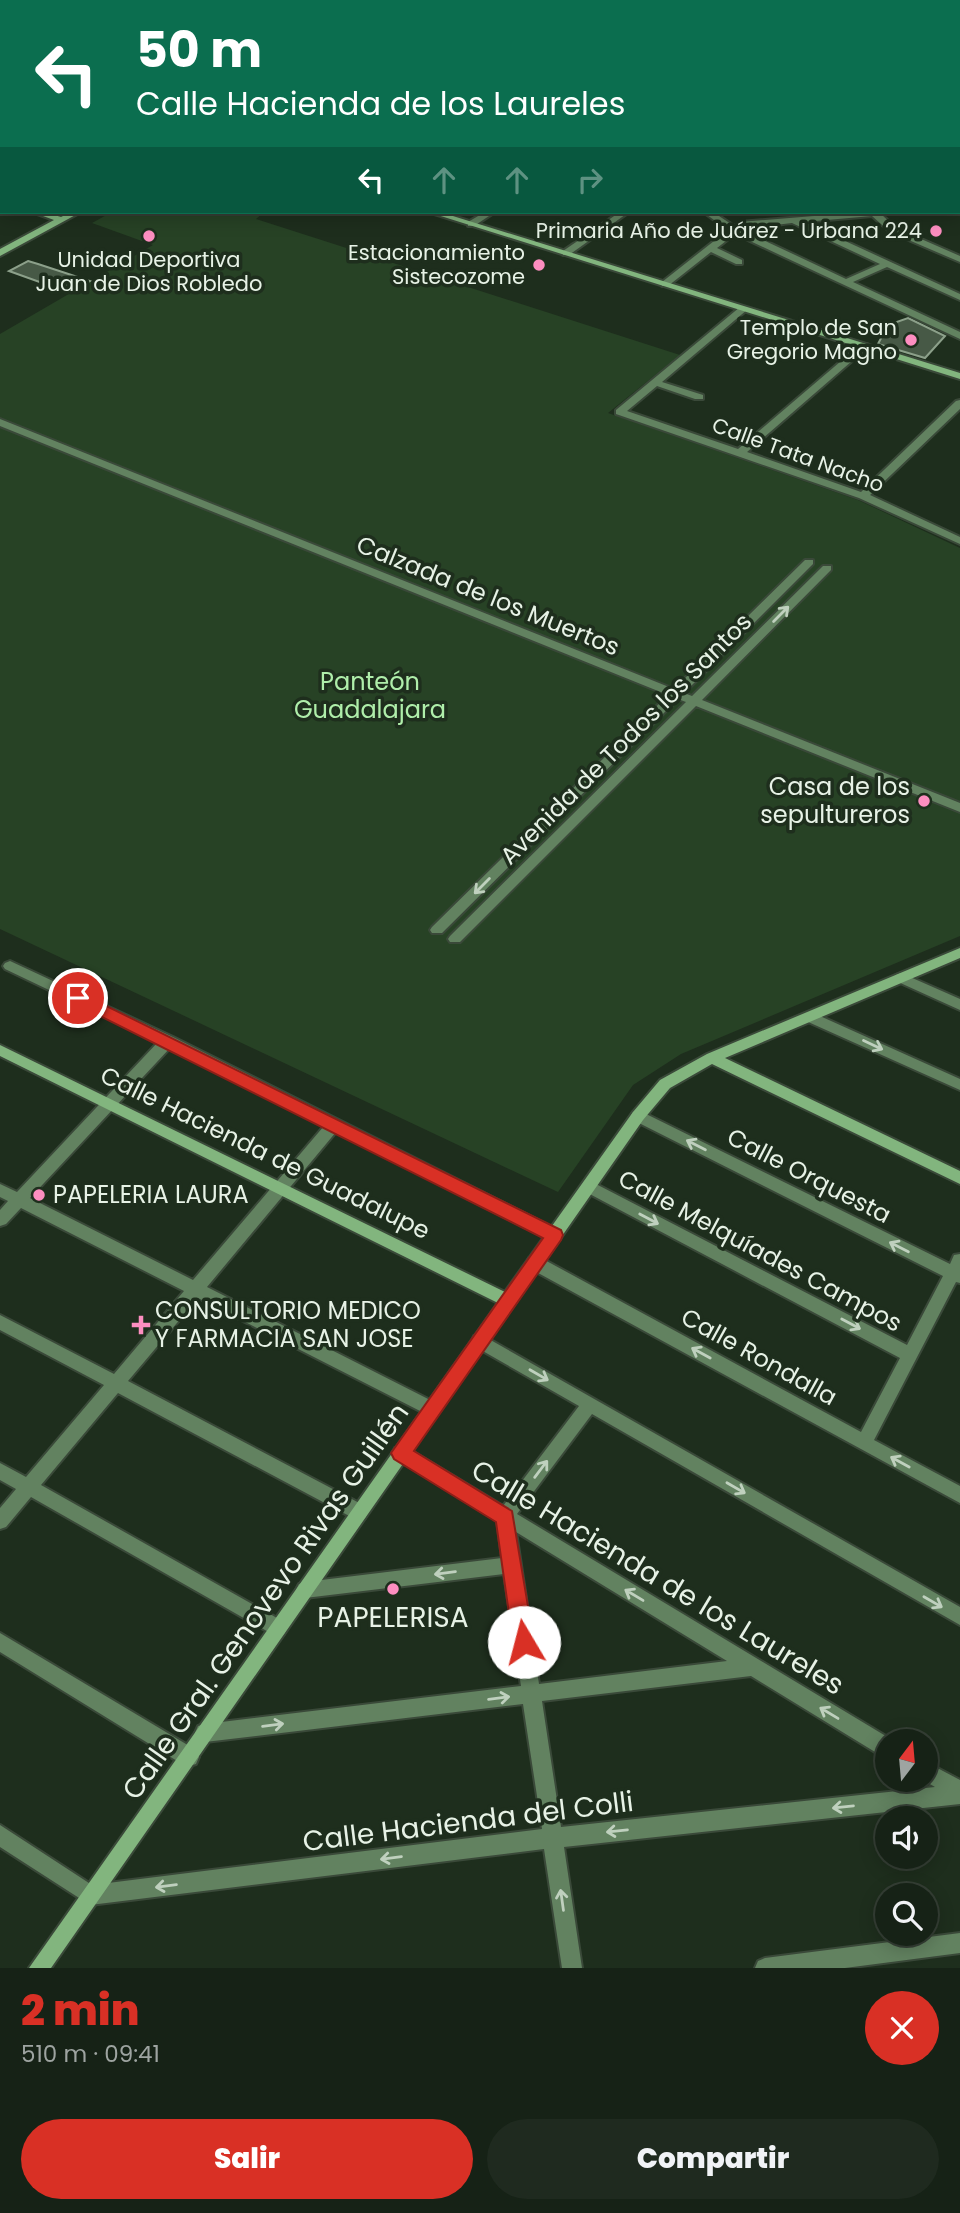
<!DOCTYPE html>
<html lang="es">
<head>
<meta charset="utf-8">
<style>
  :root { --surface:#162216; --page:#1f2a1f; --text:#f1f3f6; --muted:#9ea4a1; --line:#353f35; --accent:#d93025 }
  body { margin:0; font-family:Poppins,sans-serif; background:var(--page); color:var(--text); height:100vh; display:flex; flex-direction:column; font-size:26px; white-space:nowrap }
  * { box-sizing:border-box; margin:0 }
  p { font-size:23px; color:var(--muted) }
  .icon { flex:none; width:38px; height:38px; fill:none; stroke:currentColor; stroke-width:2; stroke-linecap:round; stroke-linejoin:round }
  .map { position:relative; height:1968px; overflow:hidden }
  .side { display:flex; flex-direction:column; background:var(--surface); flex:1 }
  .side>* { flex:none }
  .guide { position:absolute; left:0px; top:0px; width:961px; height:214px; box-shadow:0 4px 18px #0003,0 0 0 2px var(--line); background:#0b6e4f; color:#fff; overflow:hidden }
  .needle { width:46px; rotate:16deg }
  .tools { position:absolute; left:875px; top:1729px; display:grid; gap:14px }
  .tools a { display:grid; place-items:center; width:63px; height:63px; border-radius:50%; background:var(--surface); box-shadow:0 4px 18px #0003,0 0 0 2px var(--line); font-size:35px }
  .pin { position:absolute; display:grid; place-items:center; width:60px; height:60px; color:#fff; margin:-30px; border:4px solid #fff; border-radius:50%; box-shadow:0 2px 7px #0007 }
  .me { position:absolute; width:77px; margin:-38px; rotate:352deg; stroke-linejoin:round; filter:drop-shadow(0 0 5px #0008) }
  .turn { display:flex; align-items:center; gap:24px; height:147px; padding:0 21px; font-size:32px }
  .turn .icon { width:91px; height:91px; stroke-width:2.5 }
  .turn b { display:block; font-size:49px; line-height:60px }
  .lanes { display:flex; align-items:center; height:66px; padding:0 21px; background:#0003; justify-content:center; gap:35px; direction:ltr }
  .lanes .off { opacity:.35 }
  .round { display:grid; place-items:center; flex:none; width:74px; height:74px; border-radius:37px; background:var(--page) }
  .overview { display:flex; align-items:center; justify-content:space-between; height:119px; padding:0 21px }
  h1 { font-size:42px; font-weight:800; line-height:52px; color:var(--accent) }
  .primary-button { display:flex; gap:14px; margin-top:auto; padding:14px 21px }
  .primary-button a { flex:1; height:80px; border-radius:42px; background:var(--accent); color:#fff; font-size:28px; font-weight:800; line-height:80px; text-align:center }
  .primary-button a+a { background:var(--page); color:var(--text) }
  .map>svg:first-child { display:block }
  .green { fill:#274225 }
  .building { fill:#475946; stroke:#8ca08a; stroke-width:2 }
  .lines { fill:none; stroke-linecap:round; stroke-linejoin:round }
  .street-casing { stroke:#3a4939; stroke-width:4 }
  .secondary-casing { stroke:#3a4939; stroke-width:4 }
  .highway-casing { stroke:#3a4939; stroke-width:3 }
  .street { fill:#628260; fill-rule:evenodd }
  .secondary { fill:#82b57e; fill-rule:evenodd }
  .highway { fill:#bcfcb6; fill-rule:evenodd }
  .oneway { stroke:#bfd0be }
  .route { fill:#d93025; stroke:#8d1f18; stroke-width:2 }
  .poi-dot { fill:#fd8ec0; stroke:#1e2e1d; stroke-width:2.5 }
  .labels { text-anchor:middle; stroke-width:7; stroke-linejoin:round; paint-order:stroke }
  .far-poi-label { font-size:21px; fill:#e7f2e6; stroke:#1e2e1d; text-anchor:end }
  .far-street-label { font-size:21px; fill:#e7f2e6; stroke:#1e2e1d }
  .street-label { font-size:24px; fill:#e7f2e6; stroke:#1e2e1d }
  .park-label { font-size:24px; fill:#afeeaa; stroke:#1e2e1d }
  .poi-label { font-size:24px; fill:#e7f2e6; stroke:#1e2e1d; text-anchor:start }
  .near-street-label { font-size:28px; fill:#e7f2e6; stroke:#1e2e1d }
  .near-poi-label { font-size:28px; fill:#e7f2e6; stroke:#1e2e1d }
</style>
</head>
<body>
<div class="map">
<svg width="960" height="1968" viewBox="0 0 960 1968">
  <rect width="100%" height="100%" fill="#1e2e1d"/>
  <path class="green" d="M112,212H264L256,219L680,355L608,413L858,500L960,548V936L681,1054L633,1085L558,1192L0,929V334L153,245L92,223Z"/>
  <path class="building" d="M28,261L38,264L90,281L70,293L9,271Z
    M908,318L945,336L925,358L878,344L888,325Z"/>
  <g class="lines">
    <g class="street-casing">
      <path id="street" d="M70,0L83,2H72Z
        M153,0L166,2H155Z
        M236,0H246L248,2H238Z
        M253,0H263L264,2H255Z
        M273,0H283L272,2Z
        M336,0H346L336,2Z
        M414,0H423L413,2Z
        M0,25H2V30H0Z
        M0,36H2L0,41Z
        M0,76H2V81H0Z
        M959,82H960V86H959Z
        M959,104H960V108H959Z
        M0,124H2L0,129Z
        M959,128H960V132H959Z
        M959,150H960V156H959Z
        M959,176H960V182H959Z
        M959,202H960V208H959Z
        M485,212H495L474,226H468V222Z
        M620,212H629L569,255H563V251Z
        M703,212H713L734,226L740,222L863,212H894L882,215L896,228L960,256V262L890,232L872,216L804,222L960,294V300L887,267L853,282L960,332V339L735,234L717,248L742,260V264H736L711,252L668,286H662V282L728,230ZM792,223L880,264L846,279L740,229Z
        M740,307L748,309L662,382L703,395V399H695L657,386L627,411L738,449L861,344H867V348L747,452L861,492L956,401L960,400V409L870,495L960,537V544L859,498L616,414V410Z
        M0,419L674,689L805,560H813V564L684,693L692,696L823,566H831V570L702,700L960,803V812L696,706L460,942H450L448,939L450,936L686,702L678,699L442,933H432L430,930L432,927L668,695L0,426Z
        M10,961L173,1037L560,1231L562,1235L560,1239L554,1241L548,1239L336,1132L207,1287L438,1404L440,1409L438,1414L432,1416L426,1414L198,1298L128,1381L365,1506L368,1512L365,1518L359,1520L353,1518L118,1393L41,1485L284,1622L287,1628L284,1634L278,1637L272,1634L31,1497L6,1527L0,1529V1508L16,1489L0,1480V1463L26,1477L104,1385L0,1330V1315L114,1374L184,1291L21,1208L6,1224L0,1226V1210L8,1201L0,1197V1184L17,1192L158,1042L5,969L3,966L5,963ZM170,1048L324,1126L193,1280L30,1198Z
        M901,973L960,999V1010L896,981L894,978L896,975Z
        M811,1012L960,1079V1090L806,1021L804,1017Z
        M638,1110L950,1264L954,1255L960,1254V1283L956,1282L874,1440L960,1486V1503L529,1268L527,1263L529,1258L535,1257L541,1258L861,1432L900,1358L584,1191L581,1187L584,1183L589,1181L594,1183L907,1345L943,1276L633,1120L631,1116L633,1112Z
        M480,1334L960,1607V1625L592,1414L517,1514L894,1741H887V1757L880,1755L751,1676L542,1701L561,1827L935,1787L923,1780H926V1762L960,1780V1804L564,1847L582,1968H562L544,1849L90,1905L0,1847V1825L92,1885L542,1829L523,1704L205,1742L198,1740L195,1733L198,1726L205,1724L521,1686L504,1574L305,1598L299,1596L296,1590L299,1584L305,1582L502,1558L497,1520L395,1458L392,1453L395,1448L401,1446L407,1448L503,1506L579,1406L474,1346L472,1341L474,1336ZM516,1532L727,1661L539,1684Z
        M0,1633L196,1750L199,1757L196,1764L189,1766L182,1764L0,1652Z
        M960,1933V1953L845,1968H755L758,1961L765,1958Z"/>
    </g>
    <g class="secondary-casing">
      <path id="secondary" d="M722,0H732L734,2H724Z
        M805,0H815L817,2H807Z
        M951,0H960V3L949,2Z
        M959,45H960V50H959Z
        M959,74H960V79H959Z
        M0,95H2V99H0Z
        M0,196L2,197V203L0,202Z
        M32,212H44L61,217L71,212H81L0,256V249L54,220Z
        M428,212H440L960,373V379Z
        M960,948V958L725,1058L960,1171V1184L712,1064L670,1088L643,1120L51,1968H29L498,1303L0,1056V1045L505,1292L633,1112L660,1080L707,1054Z"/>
    </g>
    <g class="highway-casing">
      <path id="highway" d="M735,0H750L751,2H736Z
        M775,0H790L791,2H776Z
        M959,66H960V74L959,73Z"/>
    </g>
    <use href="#street" class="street"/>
    <use href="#secondary" class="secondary"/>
    <use href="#highway" class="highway"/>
  </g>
  <defs><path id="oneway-shaft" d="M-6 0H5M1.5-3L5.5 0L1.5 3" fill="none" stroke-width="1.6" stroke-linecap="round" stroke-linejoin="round" transform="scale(1.75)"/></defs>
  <g class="oneway">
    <use href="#oneway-shaft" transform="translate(781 614) rotate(-45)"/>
    <use href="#oneway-shaft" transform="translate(482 886) rotate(135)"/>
    <use href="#oneway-shaft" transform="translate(873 1045) rotate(25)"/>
    <use href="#oneway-shaft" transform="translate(696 1145) rotate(-153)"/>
    <use href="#oneway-shaft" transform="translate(649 1219) rotate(28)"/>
    <use href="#oneway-shaft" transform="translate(899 1247) rotate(-153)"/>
    <use href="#oneway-shaft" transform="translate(851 1324) rotate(28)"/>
    <use href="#oneway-shaft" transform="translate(701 1353) rotate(-151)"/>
    <use href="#oneway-shaft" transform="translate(539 1375) rotate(30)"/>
    <use href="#oneway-shaft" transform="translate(900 1462) rotate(-151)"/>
    <use href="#oneway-shaft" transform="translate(541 1469) rotate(-53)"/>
    <use href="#oneway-shaft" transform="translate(736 1488) rotate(30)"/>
    <use href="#oneway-shaft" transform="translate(445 1573) rotate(173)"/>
    <use href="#oneway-shaft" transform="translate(634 1595) rotate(-149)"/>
    <use href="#oneway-shaft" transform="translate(933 1602) rotate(30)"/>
    <use href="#oneway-shaft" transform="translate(499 1698) rotate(-7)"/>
    <use href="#oneway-shaft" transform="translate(829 1713) rotate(-149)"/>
    <use href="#oneway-shaft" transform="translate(273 1725) rotate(-7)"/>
    <use href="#oneway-shaft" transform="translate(843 1807) rotate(174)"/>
    <use href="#oneway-shaft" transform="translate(617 1831) rotate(174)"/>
    <use href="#oneway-shaft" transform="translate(391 1858) rotate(173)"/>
    <use href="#oneway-shaft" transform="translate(166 1886) rotate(173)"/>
    <use href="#oneway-shaft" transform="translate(562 1900) rotate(-98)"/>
  </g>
  <path class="route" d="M78,992L561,1230L563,1235L561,1240L414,1451L512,1511L534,1642L531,1649L524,1652L517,1649L513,1642L496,1522L394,1459L391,1453L543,1238L72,1002L70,998Z"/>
  <g class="poi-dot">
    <circle cx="936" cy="231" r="7"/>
    <circle cx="149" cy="236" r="7"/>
    <circle cx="539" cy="265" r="7"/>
    <circle cx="911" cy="340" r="7"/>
    <circle cx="924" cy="801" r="7"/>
    <circle cx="39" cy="1195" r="7"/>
    <path d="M137.5 1314.5h7v7h7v7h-7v7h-7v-7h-7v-7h7z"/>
    <circle cx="393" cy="1589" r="7"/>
  </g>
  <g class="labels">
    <g class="far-poi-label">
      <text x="922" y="238">Primaria Año de Juárez - Urbana 224</text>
      <text x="525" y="260">Estacionamiento<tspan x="525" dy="24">Sistecozome</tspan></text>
      <text x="149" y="267" text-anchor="middle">Unidad Deportiva<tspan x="149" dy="24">Juan de Dios Robledo</tspan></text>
      <text x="897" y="335">Templo de San<tspan x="897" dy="24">Gregorio Magno</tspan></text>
    </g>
    <g class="far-street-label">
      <text transform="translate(798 455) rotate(20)" y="7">Calle Tata Nacho</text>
    </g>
    <g class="street-label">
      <text transform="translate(488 596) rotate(22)" y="8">Calzada de los Muertos</text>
      <text transform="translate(626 739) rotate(-45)" y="8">Avenida de Todos los Santos</text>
      <text transform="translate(265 1153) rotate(26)" y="8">Calle Hacienda de Guadalupe</text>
      <text transform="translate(809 1176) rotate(27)" y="8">Calle Orquesta</text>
      <text transform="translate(760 1251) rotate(28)" y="8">Calle Melquíades Campos</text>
      <text transform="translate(759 1357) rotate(29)" y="8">Calle Rondalla</text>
    </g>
    <g class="park-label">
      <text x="370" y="690">Panteón<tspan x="370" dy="28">Guadalajara</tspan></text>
    </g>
    <g class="poi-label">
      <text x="910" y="795" text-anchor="end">Casa de los<tspan x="910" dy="28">sepultureros</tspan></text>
      <text x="53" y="1203">PAPELERIA LAURA</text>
      <text x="155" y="1319">CONSULTORIO MEDICO<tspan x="155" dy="28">Y FARMACIA SAN JOSE</tspan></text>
    </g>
    <g class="near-street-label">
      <text transform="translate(658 1577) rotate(31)" y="10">Calle Hacienda de los Laureles</text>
      <text transform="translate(265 1601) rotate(-55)" y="10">Calle Gral. Genovevo Rivas Guillén</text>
      <text transform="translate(468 1821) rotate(-7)" y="10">Calle Hacienda del Colli</text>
    </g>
    <g class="near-poi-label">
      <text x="393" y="1627">PAPELERISA</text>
    </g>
  </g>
</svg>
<div class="tools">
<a><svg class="needle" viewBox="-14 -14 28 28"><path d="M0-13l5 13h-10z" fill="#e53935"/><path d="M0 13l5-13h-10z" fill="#9ea4a1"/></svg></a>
<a><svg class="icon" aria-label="sound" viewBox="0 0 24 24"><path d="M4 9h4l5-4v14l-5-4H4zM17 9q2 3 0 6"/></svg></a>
<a><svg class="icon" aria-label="search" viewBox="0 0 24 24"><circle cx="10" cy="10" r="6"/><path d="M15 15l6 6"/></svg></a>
</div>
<div class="pin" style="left:78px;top:998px;background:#d93025"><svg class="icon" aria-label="arrive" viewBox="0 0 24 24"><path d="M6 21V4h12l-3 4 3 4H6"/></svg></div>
<svg class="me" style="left:524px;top:1642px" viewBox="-20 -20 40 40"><circle r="19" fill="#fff"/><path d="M0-13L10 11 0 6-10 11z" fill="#d93025"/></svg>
<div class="guide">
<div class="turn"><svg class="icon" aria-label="left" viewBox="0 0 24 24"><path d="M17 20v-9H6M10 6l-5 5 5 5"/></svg><div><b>50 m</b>Calle Hacienda de los Laureles</div></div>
<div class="lanes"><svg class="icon" aria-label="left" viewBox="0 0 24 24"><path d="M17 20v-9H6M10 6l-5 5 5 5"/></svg><svg class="icon off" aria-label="ahead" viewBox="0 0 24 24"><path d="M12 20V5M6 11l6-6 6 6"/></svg><svg class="icon off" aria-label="ahead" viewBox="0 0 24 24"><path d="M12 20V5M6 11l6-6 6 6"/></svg><svg class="icon off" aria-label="right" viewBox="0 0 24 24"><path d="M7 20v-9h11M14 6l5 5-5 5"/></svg></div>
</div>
</div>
<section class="side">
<div class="overview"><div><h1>2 min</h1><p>510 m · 09:41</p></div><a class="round" style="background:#d93025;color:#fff"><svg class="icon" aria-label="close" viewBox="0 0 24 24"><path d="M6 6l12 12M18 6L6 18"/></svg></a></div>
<div class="primary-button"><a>Salir</a><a>Compartir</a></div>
</section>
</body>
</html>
